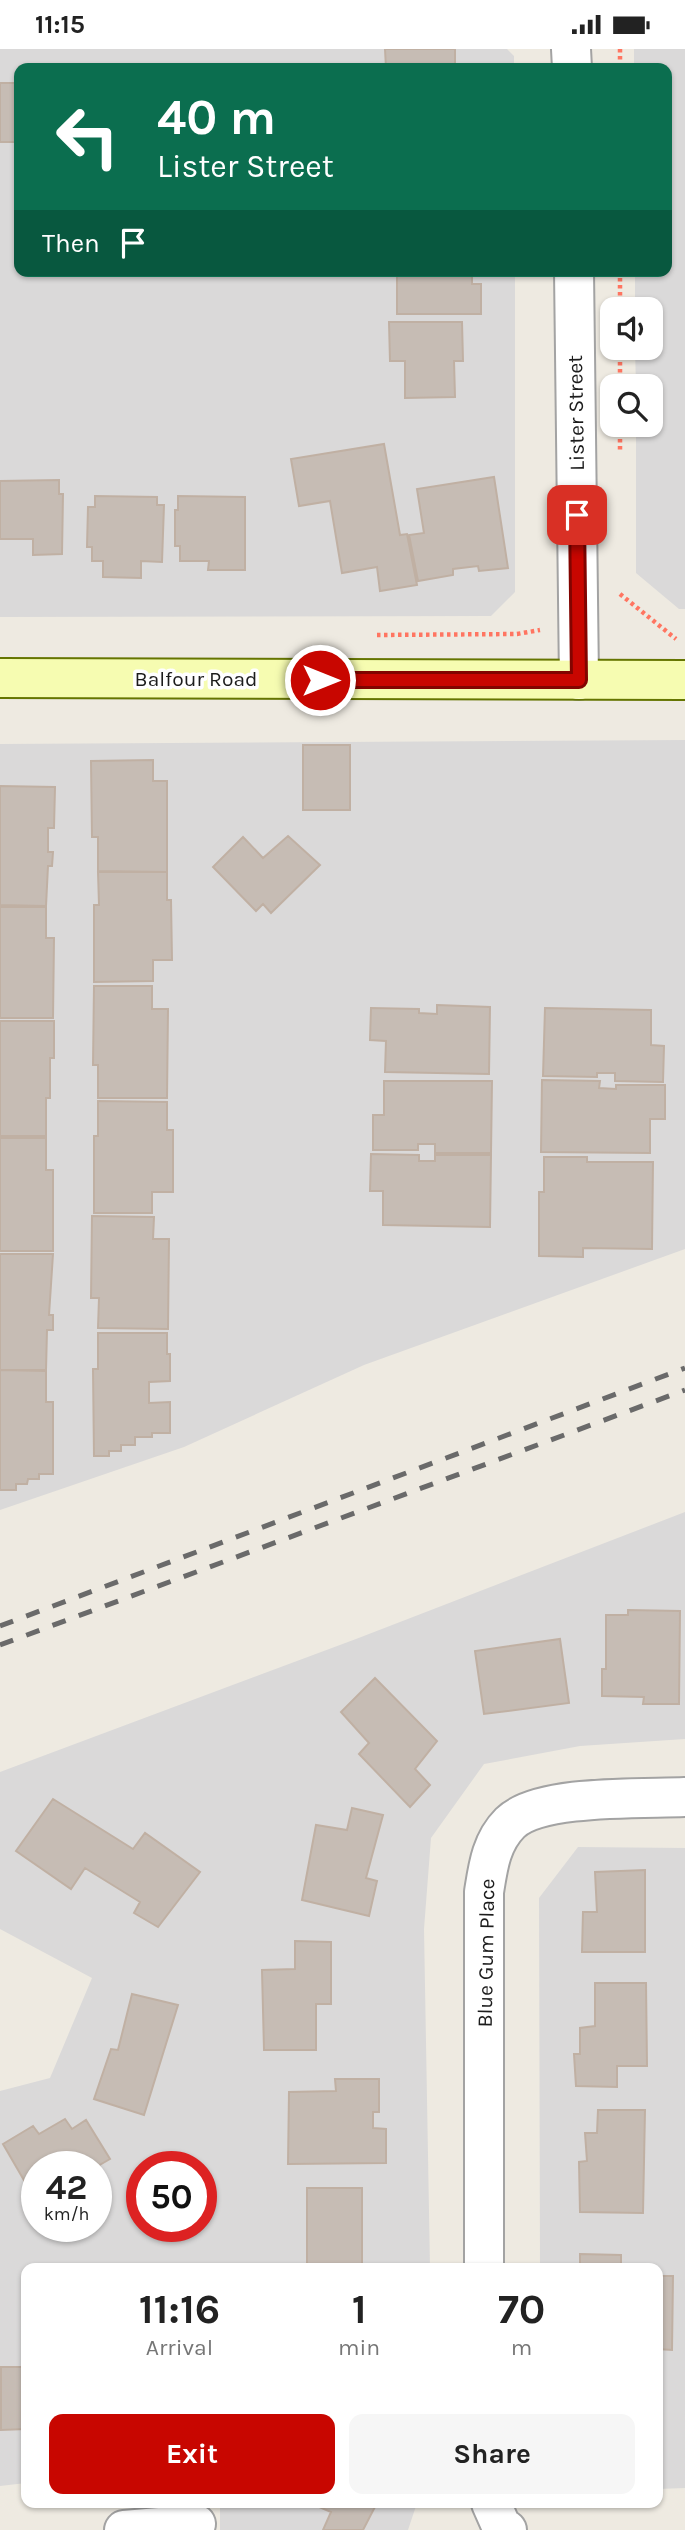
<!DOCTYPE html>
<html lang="en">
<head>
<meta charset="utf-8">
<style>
  :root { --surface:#fff; --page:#f6f6f6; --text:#222; --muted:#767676; --accent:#c80600 }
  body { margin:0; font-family:Karla,sans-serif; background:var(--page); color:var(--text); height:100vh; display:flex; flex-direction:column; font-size:26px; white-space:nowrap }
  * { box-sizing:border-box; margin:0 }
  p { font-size:23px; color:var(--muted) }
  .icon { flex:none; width:38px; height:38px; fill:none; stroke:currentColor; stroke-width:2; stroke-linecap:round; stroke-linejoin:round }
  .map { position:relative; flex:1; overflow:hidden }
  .details { position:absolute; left:21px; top:2214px; width:642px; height:245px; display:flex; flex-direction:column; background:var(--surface); border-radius:14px; box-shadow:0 2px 5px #0004 }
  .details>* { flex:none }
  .hud { position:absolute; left:14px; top:14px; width:658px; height:214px; border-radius:14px; box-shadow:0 2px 5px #0004; background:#0b6e4f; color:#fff; overflow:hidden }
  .buttons { position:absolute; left:600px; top:248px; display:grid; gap:14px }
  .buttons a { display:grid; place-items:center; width:63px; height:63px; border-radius:14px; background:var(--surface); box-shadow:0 2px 5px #0004; font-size:35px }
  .speed { position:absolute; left:21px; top:2102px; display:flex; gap:14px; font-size:35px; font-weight:700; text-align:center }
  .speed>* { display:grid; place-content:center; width:91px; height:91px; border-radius:50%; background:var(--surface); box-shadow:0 2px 5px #0004; line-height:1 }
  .speed small { font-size:18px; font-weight:400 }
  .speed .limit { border:10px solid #d22; background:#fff; color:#111 }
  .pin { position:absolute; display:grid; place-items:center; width:60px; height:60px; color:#fff; margin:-30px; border-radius:14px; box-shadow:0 4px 10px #0006 }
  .me { position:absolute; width:77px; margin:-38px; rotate:90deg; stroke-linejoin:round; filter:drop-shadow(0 0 5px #0008) }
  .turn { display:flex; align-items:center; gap:24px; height:147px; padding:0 28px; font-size:32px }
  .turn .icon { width:91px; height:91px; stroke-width:2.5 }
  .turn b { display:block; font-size:49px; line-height:60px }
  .then { display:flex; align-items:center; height:66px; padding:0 28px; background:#0003; gap:14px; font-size:26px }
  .eta { display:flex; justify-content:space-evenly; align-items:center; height:119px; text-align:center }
  .eta b { font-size:42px; font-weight:700; line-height:49px }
  .primary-button { display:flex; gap:14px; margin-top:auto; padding:14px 28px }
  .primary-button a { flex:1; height:80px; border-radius:14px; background:var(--accent); color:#fff; font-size:28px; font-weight:700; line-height:80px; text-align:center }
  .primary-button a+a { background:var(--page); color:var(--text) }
  .status { display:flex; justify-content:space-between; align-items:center; height:49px; padding:0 35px; background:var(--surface); direction:ltr }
  .status svg { height:19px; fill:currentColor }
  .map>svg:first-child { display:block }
  .residential { fill:#dad9d9; fill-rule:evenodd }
  .building { fill:#c6bcb4; stroke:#c0b0a3; stroke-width:2 }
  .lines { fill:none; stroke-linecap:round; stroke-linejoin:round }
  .minor-casing { stroke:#a3a3a3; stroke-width:42 }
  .secondary-casing { stroke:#657501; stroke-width:42 }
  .path { stroke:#ff7561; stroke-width:4.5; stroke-dasharray:3.5 3.5; stroke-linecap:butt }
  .minor { stroke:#fff; stroke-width:38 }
  .secondary { stroke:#f6fcb1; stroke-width:38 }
  .rail { stroke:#6a6a6a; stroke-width:5; stroke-dasharray:14 14; stroke-linecap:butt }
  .route-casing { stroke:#820400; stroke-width:18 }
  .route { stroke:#c80600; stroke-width:12 }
  .labels { text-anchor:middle; stroke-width:7; stroke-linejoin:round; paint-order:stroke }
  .street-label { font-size:21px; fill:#1c1c1c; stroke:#fff }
</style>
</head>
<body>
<div class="status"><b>11:15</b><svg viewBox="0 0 49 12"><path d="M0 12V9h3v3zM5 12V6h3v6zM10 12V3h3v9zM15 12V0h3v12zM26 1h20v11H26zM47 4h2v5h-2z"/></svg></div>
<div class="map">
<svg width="685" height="2481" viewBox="0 0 685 2481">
  <rect width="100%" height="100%" fill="#eeeae1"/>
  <path class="residential" d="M0,0H507L514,7V19H19V222H515V543L491,567L0,568Z
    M634,0H685V560H679L636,524V376H651V338H636L635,299H651V261H635V222H667V19H634Z
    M685,691V1200L364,1316L184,1398L0,1461V695Z
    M685,1463V1690L580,1697L484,1715L431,1789L424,1880L430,2219H26V2434L0,2437V2042L50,2029L92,1929L0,1880V1723L356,1590ZM37,2118H96V2177H37ZM142,2118H201V2177H142Z
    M578,1798L685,1799V2439L658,2440V2219H540L539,1849Z
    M220,2454H417L408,2481H220Z"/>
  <path class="building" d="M385,0H455V19H386Z
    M19,18L49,19H19V93H0V34H19Z
    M285,222H339V227H285Z
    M397,222H472V235H481V265H397Z
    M389,273H462L463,312H454L455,348L405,349V312H390Z
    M384,395L400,486L407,485L417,536L380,542L377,518L342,524L330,452L299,457L291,410Z
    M494,428L508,519L479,522L478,517L453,520V526L418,532L409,486L424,484L417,440Z
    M59,431V445H63L62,505L33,506V490H0V432Z
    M95,447L157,448V456H164L162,513L141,512V529L103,528V512H92V498H87L88,458H95Z
    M178,447L245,448V521H208L209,512H180V497H175V461H178Z
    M303,696H350V761H303Z
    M153,711V732H167V823L98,822V788H92L91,712Z
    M0,737L55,738L54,779H48V803H53L52,817H48L46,857L0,856Z
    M288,787L320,816L271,864L263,855L256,862L213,818L243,788L263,809Z
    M98,823H167V851H171L172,911H153V932L94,933V856H99Z
    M0,858H46V889H54L53,969H0Z
    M94,937H152V960H168L167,1049H98V1016H93Z
    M437,956L490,958L489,1025L385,1023L386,992L370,991L371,959L419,960V964L437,965Z
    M545,959L651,961V996L664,997L663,1033L615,1032V1024H597V1028L543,1027Z
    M0,972H54V1009H50V1049H46V1087H0Z
    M542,1031L600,1032L599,1039L616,1040V1036H665V1070H650V1104L541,1103Z
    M384,1032H492L491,1104H435V1095H418V1101H373V1066H384Z
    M98,1052L167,1053V1081H173V1143H152V1164H94V1087H98Z
    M0,1089H46V1121H53V1202H0Z
    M371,1105L419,1106V1112H435V1106H491L490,1178L383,1176V1142H370Z
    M544,1108H587V1113H653L652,1200L583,1199V1208L539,1207V1143H544Z
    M92,1167L154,1168L153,1190H169L168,1280L98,1279L99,1249H91Z
    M0,1205H53L49,1266H53V1281H47L46,1321H0Z
    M98,1284H167V1305H170V1332L149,1333V1354L170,1353V1384H152V1388H135V1396H121V1402H109V1407H94L93,1320H98Z
    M0,1321L46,1322V1353H53V1425H39V1430H28L27,1435H16V1441H0Z
    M628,1561L680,1562L679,1655H643L644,1648L602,1647V1620H606V1566H628Z
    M560,1590L569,1654L484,1665L475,1602Z
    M375,1629L437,1692L415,1720L430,1736L410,1758L359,1705L369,1694L341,1663Z
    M53,1750L133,1800L145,1784L200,1823L158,1878L134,1864L140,1853L85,1819L71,1840L16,1802Z
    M352,1759L383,1766L366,1829L377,1832L369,1867L302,1851L316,1776L347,1781Z
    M645,1821V1903H582L583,1863H597L595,1823Z
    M295,1892L331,1893V1955H316V2001H264L262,1921L295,1920Z
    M595,1934H646L647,2017H617V2038L576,2037L574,2005H580V1979L595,1977Z
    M132,1945L178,1956L144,2066L94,2050L111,2000L118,2001Z
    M335,2030H379V2063H373V2079L386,2080V2114L288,2115L289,2043L336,2042Z
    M598,2061H645L643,2164L580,2163L579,2113L587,2112L585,2084H597Z
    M65,2070L72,2080L86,2071L110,2110L96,2118H37L36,2152L3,2095L33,2077L39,2085Z
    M307,2139H362V2219H307Z
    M580,2205L621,2206V2219H580Z
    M658,2227H673L672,2301L658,2300Z
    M1,2318H26V2380L1,2381Z
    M310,2454H377L363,2481H323L331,2463Z"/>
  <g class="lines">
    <g class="minor-casing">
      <path id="minor" d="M571,0L572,19
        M574,222L579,631
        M484,2219V1843C488,1818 491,1793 510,1774C539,1745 644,1750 685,1748
        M491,2454L502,2479L507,2481
        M124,2481L196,2475"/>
    </g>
    <g class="secondary-casing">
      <path id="secondary" d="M0,629L685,631"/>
    </g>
    <path class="path" d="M620,0V19
      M620,222V261
      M620,299V338
      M620,376V403
      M620,545L676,590
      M377,586L517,585L540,581"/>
    <use href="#minor" class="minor"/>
    <use href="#secondary" class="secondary"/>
    <path class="rail" d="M0,1577L685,1319
      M0,1596L685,1341"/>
  </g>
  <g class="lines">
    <g class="route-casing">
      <path id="route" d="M320,631H579L577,466"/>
    </g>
    <use href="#route" class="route"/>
  </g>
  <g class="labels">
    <g class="street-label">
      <text transform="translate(576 364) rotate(-91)" y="7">Lister Street</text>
      <text x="196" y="637">Balfour Road</text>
      <text transform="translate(486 1904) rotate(-89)" y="7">Blue Gum Place</text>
    </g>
  </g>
</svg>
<div class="buttons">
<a><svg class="icon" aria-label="sound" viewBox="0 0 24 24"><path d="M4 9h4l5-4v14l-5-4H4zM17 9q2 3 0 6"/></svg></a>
<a><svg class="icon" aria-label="search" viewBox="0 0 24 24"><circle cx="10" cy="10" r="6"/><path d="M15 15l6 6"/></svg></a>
</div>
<div class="speed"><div>42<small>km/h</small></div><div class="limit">50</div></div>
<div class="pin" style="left:577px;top:466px;background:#d93025"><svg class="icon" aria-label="arrive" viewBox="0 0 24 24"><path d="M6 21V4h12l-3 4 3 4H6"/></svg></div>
<svg class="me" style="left:320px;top:631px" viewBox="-20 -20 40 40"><circle r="17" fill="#c80600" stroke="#fff" stroke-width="3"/><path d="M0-11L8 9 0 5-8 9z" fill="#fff"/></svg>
<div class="hud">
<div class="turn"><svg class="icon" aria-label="left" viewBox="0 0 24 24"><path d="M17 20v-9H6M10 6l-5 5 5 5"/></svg><div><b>40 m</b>Lister Street</div></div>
<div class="then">Then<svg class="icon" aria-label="arrive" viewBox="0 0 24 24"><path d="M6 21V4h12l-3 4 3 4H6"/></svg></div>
</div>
<section class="details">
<div class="eta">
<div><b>11:16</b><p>Arrival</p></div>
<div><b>1</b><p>min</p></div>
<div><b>70</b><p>m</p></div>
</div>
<div class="primary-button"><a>Exit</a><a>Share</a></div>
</section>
</div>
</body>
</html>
